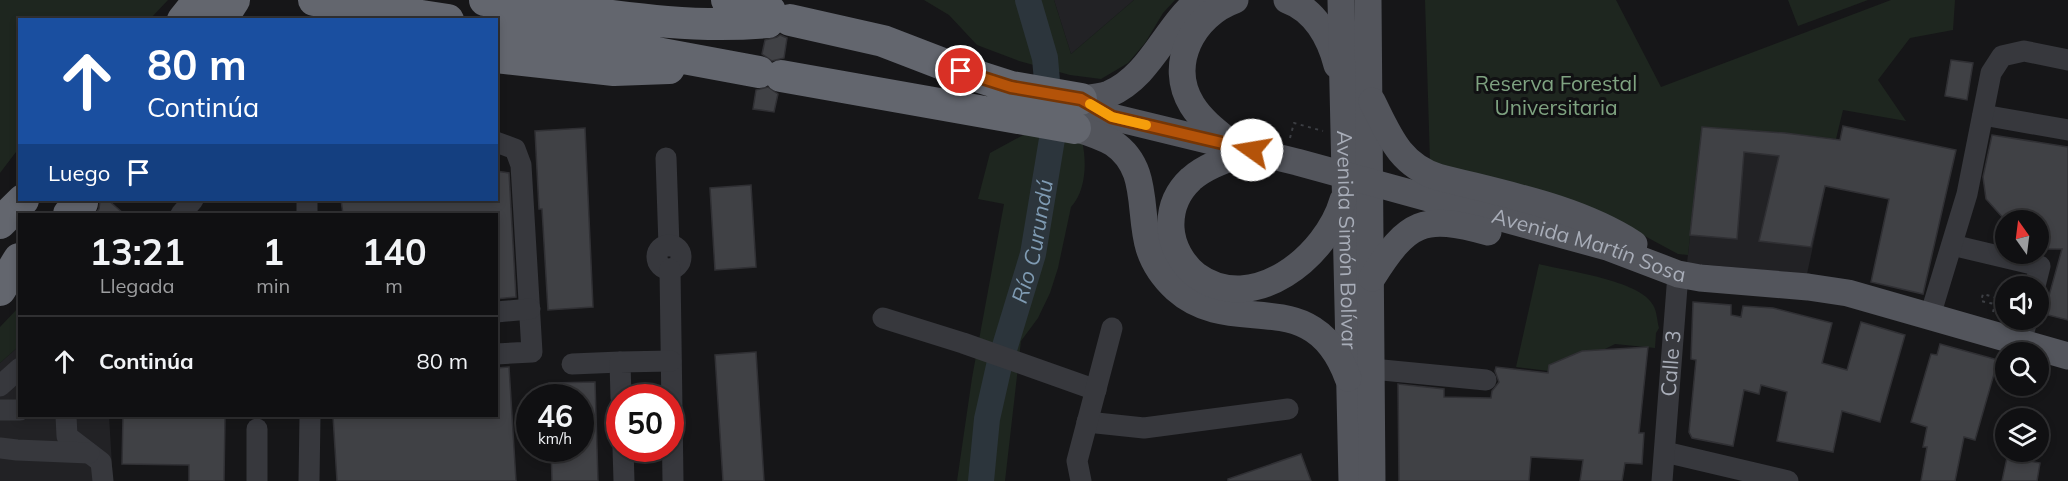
<!DOCTYPE html>
<html lang="es">
<head>
<meta charset="utf-8">
<style>
  :root { --surface:#101012; --page:#19191b; --text:#f1f3f6; --muted:#9c9d9f; --line:#303032 }
  body { margin:0; font-family:Mulish,sans-serif; background:var(--page); color:var(--text); height:100vh; display:flex; flex-direction:column; font-size:22px; white-space:nowrap }
  * { box-sizing:border-box; margin:0 }
  p { font-size:20px; color:var(--muted) }
  .icon { flex:none; width:33px; height:33px; fill:none; stroke:currentColor; stroke-width:2; stroke-linecap:round; stroke-linejoin:round }
  .map { position:relative; flex:1; overflow:hidden }
  .side { position:absolute; left:18px; top:213px; width:480px; height:204px; display:flex; flex-direction:column; background:var(--surface); border-radius:0px; box-shadow:0 3px 9px #0003,0 0 0 2px var(--line) }
  .side>* { flex:none }
  .hud { position:absolute; left:18px; top:18px; width:480px; height:183px; border-radius:0px; box-shadow:0 3px 9px #0003,0 0 0 2px var(--line); background:#1a4fa0; color:#fff; overflow:hidden }
  .needle { width:39px; rotate:346deg }
  .tools { position:absolute; left:1995px; top:210px; display:grid; gap:12px }
  .tools a { display:grid; place-items:center; width:54px; height:54px; border-radius:50%; background:var(--surface); box-shadow:0 3px 9px #0003,0 0 0 2px var(--line); font-size:30px }
  .speed { position:absolute; left:516px; top:384px; display:flex; gap:12px; font-size:30px; font-weight:700; text-align:center }
  .speed>* { display:grid; place-content:center; width:78px; height:78px; border-radius:50%; background:var(--surface); box-shadow:0 3px 9px #0003,0 0 0 2px var(--line); line-height:1 }
  .speed small { font-size:15px; font-weight:400 }
  .speed .limit { border:9px solid #d22; background:#fff; color:#111 }
  .pin { position:absolute; display:grid; place-items:center; width:51px; height:51px; color:#fff; margin:-26px; border:3px solid #fff; border-radius:50%; box-shadow:0 2px 6px #0007 }
  .me { position:absolute; width:66px; margin:-33px; rotate:283deg; stroke-linejoin:round; filter:drop-shadow(0 0 4px #0008) }
  .turn { display:flex; align-items:center; gap:21px; height:126px; padding:0 30px; font-size:27px }
  .turn .icon { width:78px; height:78px; stroke-width:2.5 }
  .turn b { display:block; font-size:42px; line-height:51px }
  .then { display:flex; align-items:center; height:57px; padding:0 30px; background:#0003; gap:12px; font-size:22px }
  .eta { display:flex; justify-content:space-evenly; align-items:center; height:102px; text-align:center }
  .eta b { font-size:36px; font-weight:700; line-height:42px }
  ul { padding:0; list-style:none }
  li { display:flex; align-items:center; gap:18px; height:90px; padding:0 30px; border-top:2px solid var(--line) }
  li div { flex:1 }
  li b { display:block; font-size:22px }
  li em { font-style:normal }
  .map>svg:first-child { display:block }
  .built { fill:#222225 }
  .green { fill:#1e261f }
  .lines { fill:none; stroke-linecap:round; stroke-linejoin:round }
  .river { stroke:#2c353c; stroke-width:26 }
  .building { fill:#404145; stroke:#303034; stroke-width:1.5 }
  .path { stroke:#3d3f44; stroke-width:2; stroke-dasharray:3 4.5; stroke-linecap:butt }
  .minor { stroke:#37383d; stroke-width:21 }
  .major { stroke:#53555c; stroke-width:27 }
  .highway { stroke:#63666e; stroke-width:32 }
  .route-casing { stroke:#753606; stroke-width:15 }
  .route { stroke:#b45309; stroke-width:10 }
  .slow { stroke:#f59e0b; stroke-width:10 }
  .labels { text-anchor:middle; stroke-width:6; stroke-linejoin:round; paint-order:stroke }
  .park-label { font-size:21px; fill:#7fa381; stroke:#111113 }
  .street-label { font-size:21px; fill:#a8adb8; stroke:#111113 }
  .water-label { font-size:22px; font-style:italic; fill:#7f9bb3; stroke:#111113 }
</style>
</head>
<body>
<div class="map">
<svg width="2068" height="481" viewBox="0 0 2068 481">
  <rect width="100%" height="100%" fill="#161618"/>
  <path class="built" d="M1054,0H1134L1071,54Z
    M1702,127L1785,133L1836,139L1807,274L1687,263Z
    M19,346L20,416H109L113,481H0V363Z"/>
  <path class="green" d="M0,0H168L150,19L20,20L19,148L0,173Z
    M924,0H1054L1071,54L1134,0H1175L1163,13L1145,43L1128,63L1101,79L1070,75L1019,61L977,45L949,15Z
    M1425,0H1616L1661,87L1891,0H1955L1953,30L1910,38L1878,80L1906,121L1843,110L1836,139L1785,133L1702,127L1688,255L1678,254L1615,220L1430,162Z
    M1788,0H1868L1798,26Z
    M1027,133L1082,141C1087,162 1086,191 1071,207L1058,268L1050,293L1038,318L1021,341L1005,481H957L972,378L1004,204L978,199L990,153Z
    M1539,264C1565,271 1640,280 1653,305C1657,311 1657,321 1659,328L1656,333L1655,348L1615,344L1603,350L1582,351L1549,365V371L1516,367Z
    M19,307V346L0,363V327Z"/>
  <g class="lines">
    <path class="river" id="s1" d="M981,481L987,419L999,366L1033,254L1052,139L1045,58L1028,0"/>
  </g>
  <path class="building" d="M780,35L787,38L784,58L772,61L762,54L765,40L777,37Z
    M1951,60L1973,63L1967,100L1945,96Z
    M768,87L778,94L774,112L753,109L756,90Z
    M1843,126L1956,150L1923,294L1871,282L1889,199L1825,186L1811,247L1759,241L1779,156L1744,152L1737,239L1690,235L1702,127L1785,133L1840,140Z
    M585,128L593,307L548,310L542,209H539L535,131Z
    M1992,135L2068,147V320L2044,314L2062,249H2048L2038,243V220H2005L1986,199L1983,177Z
    M496,171L509,173L516,297L496,299V214H343L341,200H496Z
    M751,185L756,267L715,270L710,188Z
    M100,200H108L124,214H95L99,209Z
    M1693,302L1731,305V315L1741,317L1743,306L1773,308L1832,323L1822,363L1847,370L1861,322L1905,335L1880,422L1842,411L1833,452L1777,441L1787,392L1761,385L1759,394L1744,390L1733,446L1692,438L1689,432L1696,360L1691,359Z
    M1940,344L1998,360L1975,440L1964,437L1955,481H1921L1927,447H1923L1927,427L1911,422L1931,354L1937,355Z
    M1648,347L1639,433H1644L1642,464L1625,463L1622,481H1580L1583,460L1531,457L1529,481H1399L1398,384L1444,389V397L1491,398L1492,391L1499,382L1495,371L1496,367L1548,373L1549,365L1582,351Z
    M756,352L764,481H723L715,355Z
    M509,367L516,481H337L333,416H496V368Z
    M595,382L598,481H552L551,448H580V398H550L549,383Z
    M123,416L225,417L224,481H189V465L122,464Z
    M2008,453L2020,456L2019,459L2040,463L2037,481H2002Z
    M1301,454L1311,481H1228V479Z"/>
  <g class="lines">
    <path class="path" d="M1290,138L1294,123L1323,131
      M1993,312L1997,298L1983,294L1981,301L2003,306L2006,307"/>
    <g class="minor">
      <path d="M1983,115L2068,130"/>
      <path d="M496,142L515,149L521,165L532,352L496,354"/>
      <path d="M666,158L669,246"/>
      <path d="M181,214L193,200"/>
      <path d="M307,214V200"/>
      <path d="M1952,245L2040,266L2035,286"/>
      <circle cx="669" cy="257" r="12"/>
      <path d="M670,269L673,481"/>
      <path d="M496,312L530,309"/>
      <path d="M1930,316L1967,194L1991,73L2002,56L2024,51L2068,60"/>
      <path d="M883,318L963,343L1096,390"/>
      <path d="M2021,343L2027,320"/>
      <path d="M572,364L620,362"/>
      <path d="M1372,369L1486,380"/>
      <path d="M0,386L20,368"/>
      <path d="M621,398L620,362L671,361"/>
      <path d="M0,410H20"/>
      <path d="M66,416L67,436L101,462L103,481"/>
      <path d="M1087,422L1144,428L1288,409"/>
      <path d="M0,448L17,450L89,453"/>
      <path d="M623,448L624,481"/>
      <path d="M1665,452L1788,481"/>
      <path d="M257,481V429"/>
      <path d="M309,481L310,416"/>
      <path d="M1081,481L1077,461L1112,328"/>
      <path id="s2" d="M1662,481L1678,274"/>
    </g>
    <g class="major">
      <path d="M1287,0C1315,10 1330,38 1337,65"/>
      <path id="s3" d="M1341,0L1352,481"/>
      <path d="M1368,0L1372,481"/>
      <path id="s4" d="M1081,99L1112,117L1297,162L1607,247L1678,274L1700,278L1808,287L1848,293L2068,356"/>
      <path d="M1081,99C1090,98 1100,97 1109,94C1151,76 1165,27 1199,0"/>
      <path d="M1372,101C1389,135 1399,164 1438,177C1503,194 1577,207 1634,244"/>
      <path d="M1075,128C1088,132 1101,136 1113,143C1150,168 1138,211 1149,248C1154,264 1164,278 1176,289C1234,341 1312,280 1348,378"/>
      <path d="M1232,144C1217,132 1202,121 1192,105C1167,64 1193,15 1235,0"/>
      <path d="M1252,150C1232,158 1208,164 1191,179C1177,192 1170,209 1171,228C1172,246 1182,264 1196,275C1253,317 1327,256 1343,200"/>
      <path d="M1372,278C1408,221 1423,214 1488,232"/>
    </g>
    <path class="highway" d="M314,0L448,20
      M485,0C578,9 673,31 768,22
      M727,0L770,11
      M183,20L199,0
      M221,20L234,0
      M790,20L883,41L961,71L1011,87L1081,99
      M496,27L581,39L759,72
      M496,57L614,70L669,68
      M781,76L1075,128
      M69,214L82,203
      M0,223L23,200
      M0,290L19,259"/>
  </g>
  <g class="lines">
    <g class="route-casing">
      <path id="route" d="M961,71L1011,87L1081,99L1112,117L1252,150"/>
    </g>
    <use href="#route" class="route"/>
    <path class="slow" d="M1090,104L1112,117L1146,125"/>
  </g>
  <g class="labels">
    <g class="park-label">
      <text x="1556" y="91">Reserva Forestal<tspan x="1556" dy="24">Universitaria</tspan></text>
    </g>
    <g class="street-label">
      <text dy="7" stroke="none"><textPath href="#s3" startOffset="240">Avenida Simón Bolívar</textPath></text>
      <text dy="7" stroke="none"><textPath href="#s4" startOffset="530">Avenida Martín Sosa</textPath></text>
      <text dy="7" stroke="none"><textPath href="#s2" startOffset="118">Calle 3</textPath></text>
    </g>
    <g class="water-label">
      <text dy="8" stroke="none"><textPath href="#s1" startOffset="246">Río Curundú</textPath></text>
    </g>
  </g>
</svg>
<div class="tools">
<a><svg class="needle" viewBox="-14 -14 28 28"><path d="M0-13l5 13h-10z" fill="#e53935"/><path d="M0 13l5-13h-10z" fill="#9c9d9f"/></svg></a>
<a><svg class="icon" aria-label="sound" viewBox="0 0 24 24"><path d="M4 9h4l5-4v14l-5-4H4zM17 9q2 3 0 6"/></svg></a>
<a><svg class="icon" aria-label="search" viewBox="0 0 24 24"><circle cx="10" cy="10" r="6"/><path d="M15 15l6 6"/></svg></a>
<a><svg class="icon" aria-label="layers" viewBox="0 0 24 24"><path d="M12 4l9 5-9 5-9-5zM3 14l9 5 9-5"/></svg></a>
</div>
<div class="speed"><div>46<small>km/h</small></div><div class="limit">50</div></div>
<div class="pin" style="left:961px;top:71px;background:#d93025"><svg class="icon" aria-label="arrive" viewBox="0 0 24 24"><path d="M6 21V4h12l-3 4 3 4H6"/></svg></div>
<svg class="me" style="left:1252px;top:150px" viewBox="-20 -20 40 40"><circle r="19" fill="#fff"/><path d="M0-13L10 11 0 6-10 11z" fill="#b45309"/></svg>
<div class="hud">
<div class="turn"><svg class="icon" aria-label="ahead" viewBox="0 0 24 24"><path d="M12 20V5M6 11l6-6 6 6"/></svg><div><b>80 m</b>Continúa</div></div>
<div class="then">Luego<svg class="icon" aria-label="arrive" viewBox="0 0 24 24"><path d="M6 21V4h12l-3 4 3 4H6"/></svg></div>
</div>
<section class="side">
<div class="eta">
<div><b>13:21</b><p>Llegada</p></div>
<div><b>1</b><p>min</p></div>
<div><b>140</b><p>m</p></div>
</div>
<ul>
<li><svg class="icon" aria-label="ahead" viewBox="0 0 24 24"><path d="M12 20V5M6 11l6-6 6 6"/></svg><div><b>Continúa</b></div><em>80 m</em></li>
</ul>
</section>
</div>
</body>
</html>
